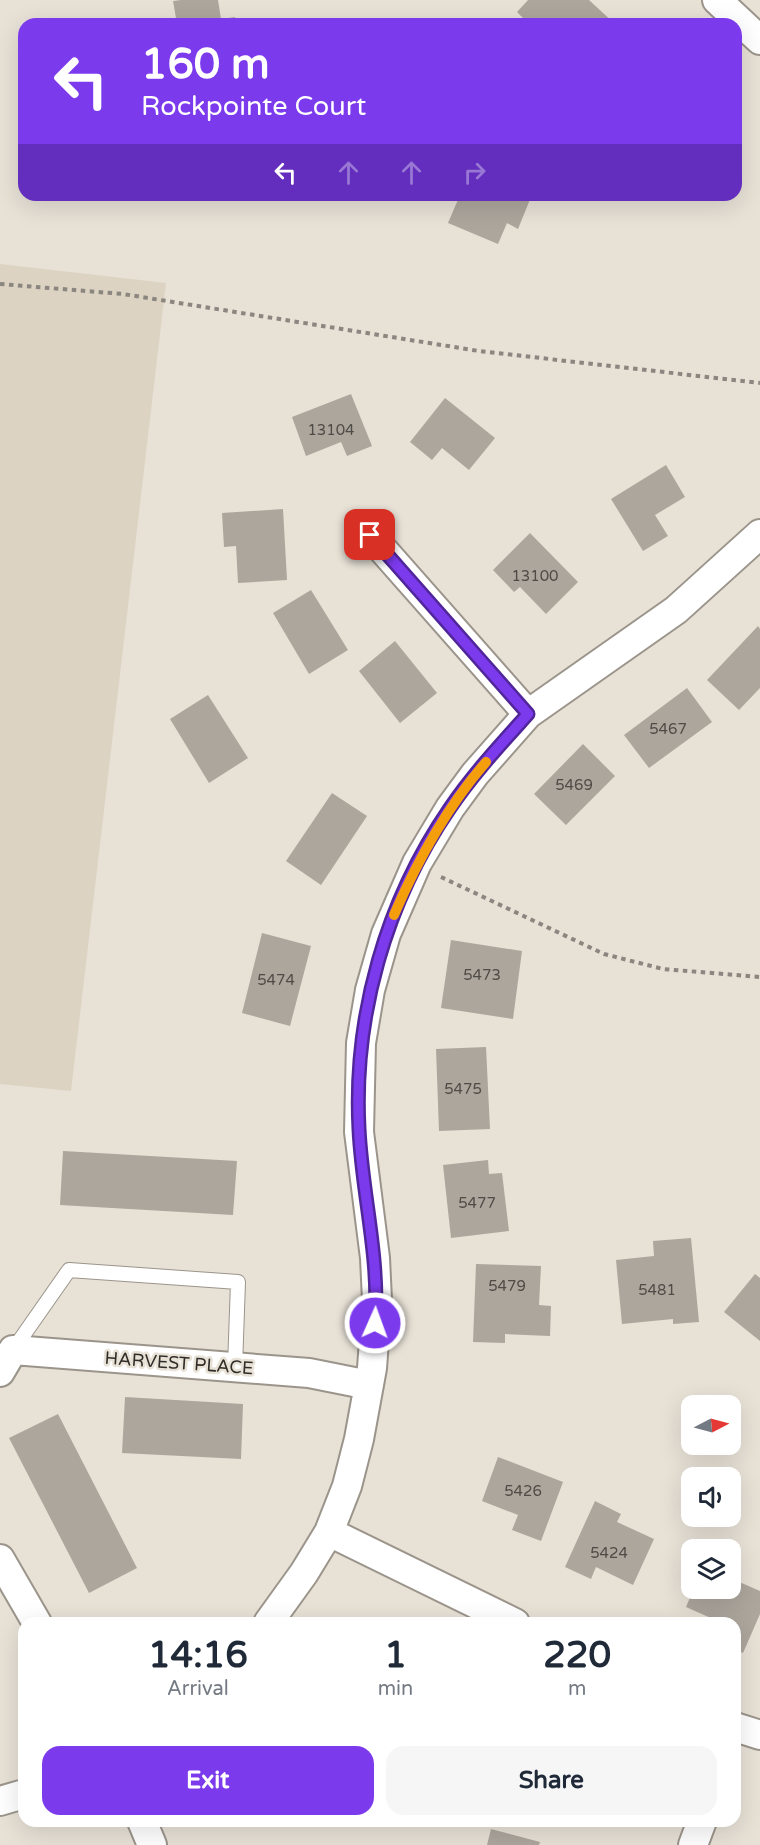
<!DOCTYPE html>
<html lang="en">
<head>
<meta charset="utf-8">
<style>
  :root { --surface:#fff; --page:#f6f6f7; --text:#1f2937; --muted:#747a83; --accent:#7c3aed }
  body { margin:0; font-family:"Varela Round",sans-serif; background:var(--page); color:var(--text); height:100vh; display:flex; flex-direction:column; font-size:22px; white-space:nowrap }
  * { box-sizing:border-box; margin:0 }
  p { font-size:20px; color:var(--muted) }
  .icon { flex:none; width:33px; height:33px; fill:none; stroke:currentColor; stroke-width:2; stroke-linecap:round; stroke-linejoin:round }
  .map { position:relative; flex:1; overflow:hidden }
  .panel { position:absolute; left:18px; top:1617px; width:723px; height:210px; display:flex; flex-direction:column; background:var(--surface); border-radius:18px; box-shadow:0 6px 24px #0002 }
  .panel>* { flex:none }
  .banner { position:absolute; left:18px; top:18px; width:724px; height:183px; border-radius:18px; box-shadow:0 6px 24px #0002; background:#7c3aed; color:#fff; overflow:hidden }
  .needle { width:39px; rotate:84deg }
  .fabs { position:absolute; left:681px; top:1395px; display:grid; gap:12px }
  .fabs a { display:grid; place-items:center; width:60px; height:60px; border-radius:12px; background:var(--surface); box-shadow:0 6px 24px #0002; font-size:30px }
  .pin { position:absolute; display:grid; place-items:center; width:51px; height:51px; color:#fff; margin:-26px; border-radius:12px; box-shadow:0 3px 9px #0006 }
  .me { position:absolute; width:66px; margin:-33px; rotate:2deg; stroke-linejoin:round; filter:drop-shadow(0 0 4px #0008) }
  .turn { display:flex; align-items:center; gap:21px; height:126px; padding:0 24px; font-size:27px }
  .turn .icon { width:78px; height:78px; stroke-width:2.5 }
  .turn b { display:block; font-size:42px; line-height:51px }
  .lanes { display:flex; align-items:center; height:57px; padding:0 24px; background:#0003; justify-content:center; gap:30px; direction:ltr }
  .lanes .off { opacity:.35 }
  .eta { display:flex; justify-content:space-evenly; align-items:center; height:102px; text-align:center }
  .eta b { font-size:36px; font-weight:800; line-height:42px }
  .action { display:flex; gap:12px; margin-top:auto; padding:12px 24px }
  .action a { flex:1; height:69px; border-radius:18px; background:var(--accent); color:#fff; font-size:24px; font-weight:800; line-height:69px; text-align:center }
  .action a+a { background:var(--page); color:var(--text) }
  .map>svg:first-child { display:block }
  .built { fill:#ddd3c3 }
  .building { fill:#ada69d }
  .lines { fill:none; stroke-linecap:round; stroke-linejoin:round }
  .lane-casing { stroke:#9b948b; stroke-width:16 }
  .street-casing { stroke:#9b948b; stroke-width:32 }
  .path { stroke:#8b867f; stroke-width:4; stroke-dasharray:4.5 4.5; stroke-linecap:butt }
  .lane { stroke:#fff; stroke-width:14 }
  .street { stroke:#fff; stroke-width:28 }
  .route-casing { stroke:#51269a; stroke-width:15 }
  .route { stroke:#7c3aed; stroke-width:10 }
  .slow { stroke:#f59e0b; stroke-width:10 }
  .labels { text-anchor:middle; stroke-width:5; stroke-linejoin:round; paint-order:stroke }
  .number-label { font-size:15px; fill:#4f4b46 }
  .street-label { font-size:18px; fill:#302d29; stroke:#e7e1d6 }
</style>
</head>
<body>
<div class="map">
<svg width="760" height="1845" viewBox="0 0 760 1845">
  <rect width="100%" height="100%" fill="#e7e1d6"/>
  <path class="built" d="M0,264L166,283L71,1091L0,1084Z"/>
  <path class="building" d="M181,0H218L221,19L235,17L236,24H177L173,1Z
    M528,0H589L615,24H529L517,12Z
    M460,195H526L531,197L518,229L507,223L498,244L448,223Z
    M351,394L372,446L347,456L341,442L306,456L292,417Z
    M445,398L495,438L469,470L442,448L432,460L410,442Z
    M666,465L685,497L655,515L668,536L643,551L611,499Z
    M283,509L287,580L238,583L236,546L224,547L222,513Z
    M530,533L578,582L546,614L520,587L514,592L493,570Z
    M311,590L348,650L309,674L273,613Z
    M758,626L760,629V688L739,710L707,680Z
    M395,641L437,693L400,723L359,671Z
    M687,688L712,722L649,768L624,735Z
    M208,695L248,758L209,783L170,719Z
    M583,744L615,776L566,825L534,794Z
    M332,793L367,816L321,885L286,861Z
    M262,933L311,946L290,1026L242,1013Z
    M451,940L522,951L513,1019L441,1008Z
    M486,1047L490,1129L439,1131L436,1049Z
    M63,1151L237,1161L233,1215L60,1205Z
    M488,1160L489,1174L502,1173L509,1231L451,1238L443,1165Z
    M691,1238L699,1322L673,1324V1319L622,1324L616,1260L654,1256L653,1241Z
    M476,1264L541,1266L539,1305L551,1306L550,1336L505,1334V1343L473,1342Z
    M755,1274L760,1278V1341L724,1312Z
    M125,1397L243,1404L241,1459L122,1453Z
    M58,1414L137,1568L89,1593L9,1438Z
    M498,1457L563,1482L541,1541L512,1530L518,1515L482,1501Z
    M595,1501L621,1514L617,1522L654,1539L633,1585L596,1567L591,1579L565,1567Z
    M730,1578L760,1591V1614L743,1653L735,1649V1623H722L686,1607L694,1588H730Z
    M491,1829L540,1842L539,1845H487Z"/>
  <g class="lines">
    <g class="lane-casing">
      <path id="lane" d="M13,1350L69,1270L238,1282L235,1367"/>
    </g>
    <g class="street-casing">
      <path id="street" d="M717,0L760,40
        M370,535L528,714
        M0,1372L13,1350L309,1373L369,1385
        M329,1532L515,1623
        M0,1559L37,1623
        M268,1623L304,1573L329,1532L347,1486L359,1439L372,1368L377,1300L375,1258L359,1132L361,1043L370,990L386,934L417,863L450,808L475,774L528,714L676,610L760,534
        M735,1727L760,1735
        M0,1801L24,1794
        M142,1821L152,1845
        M693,1845L702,1821"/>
    </g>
    <path class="path" d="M0,284L123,294L479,351L760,383
      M441,877L604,954L663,969L760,977"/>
    <use href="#lane" class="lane"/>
    <use href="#street" class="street"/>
  </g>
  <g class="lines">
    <g class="route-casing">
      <path id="route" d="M370,535L528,714C501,744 473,774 450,808C386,901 353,1016 359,1129C362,1194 380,1257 375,1323"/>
    </g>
    <use href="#route" class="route"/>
    <path class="slow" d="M394,915C418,859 446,808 486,762"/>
  </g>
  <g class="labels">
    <g class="number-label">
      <text x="331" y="435">13104</text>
      <text x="535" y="581">13100</text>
      <text x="668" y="734">5467</text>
      <text x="574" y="790">5469</text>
      <text x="482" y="980">5473</text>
      <text x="276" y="985">5474</text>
      <text x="463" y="1094">5475</text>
      <text x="477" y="1208">5477</text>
      <text x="507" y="1291">5479</text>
      <text x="657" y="1295">5481</text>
      <text x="523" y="1496">5426</text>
      <text x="609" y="1558">5424</text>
    </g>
    <g class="street-label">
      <text transform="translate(179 1363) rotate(4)" y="6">HARVEST PLACE</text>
    </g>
  </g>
</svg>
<div class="fabs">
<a><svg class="needle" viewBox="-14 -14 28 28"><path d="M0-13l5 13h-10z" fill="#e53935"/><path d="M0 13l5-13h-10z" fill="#747a83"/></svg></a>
<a><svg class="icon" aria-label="sound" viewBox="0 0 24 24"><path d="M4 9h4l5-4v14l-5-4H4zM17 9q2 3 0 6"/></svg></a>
<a><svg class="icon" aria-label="layers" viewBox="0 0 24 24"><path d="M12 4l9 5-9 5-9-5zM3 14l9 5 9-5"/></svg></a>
</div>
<div class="pin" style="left:370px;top:535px;background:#d93025"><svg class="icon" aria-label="arrive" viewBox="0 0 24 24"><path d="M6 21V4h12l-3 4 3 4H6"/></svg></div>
<svg class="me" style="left:375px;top:1323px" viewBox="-20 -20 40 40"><circle r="17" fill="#7c3aed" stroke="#fff" stroke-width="3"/><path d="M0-11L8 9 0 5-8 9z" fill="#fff"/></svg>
<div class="banner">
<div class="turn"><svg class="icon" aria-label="left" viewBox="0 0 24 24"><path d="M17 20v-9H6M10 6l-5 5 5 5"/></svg><div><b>160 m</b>Rockpointe Court</div></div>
<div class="lanes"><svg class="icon" aria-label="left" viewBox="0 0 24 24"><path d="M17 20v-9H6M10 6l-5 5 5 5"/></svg><svg class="icon off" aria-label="ahead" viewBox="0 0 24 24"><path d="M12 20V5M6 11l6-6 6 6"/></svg><svg class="icon off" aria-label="ahead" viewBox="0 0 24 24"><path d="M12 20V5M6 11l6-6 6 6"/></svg><svg class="icon off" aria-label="right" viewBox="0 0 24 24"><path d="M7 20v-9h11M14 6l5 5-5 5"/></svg></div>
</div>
<section class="panel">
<div class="eta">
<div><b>14:16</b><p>Arrival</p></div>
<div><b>1</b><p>min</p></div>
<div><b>220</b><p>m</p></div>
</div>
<div class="action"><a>Exit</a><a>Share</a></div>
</section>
</div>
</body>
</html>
